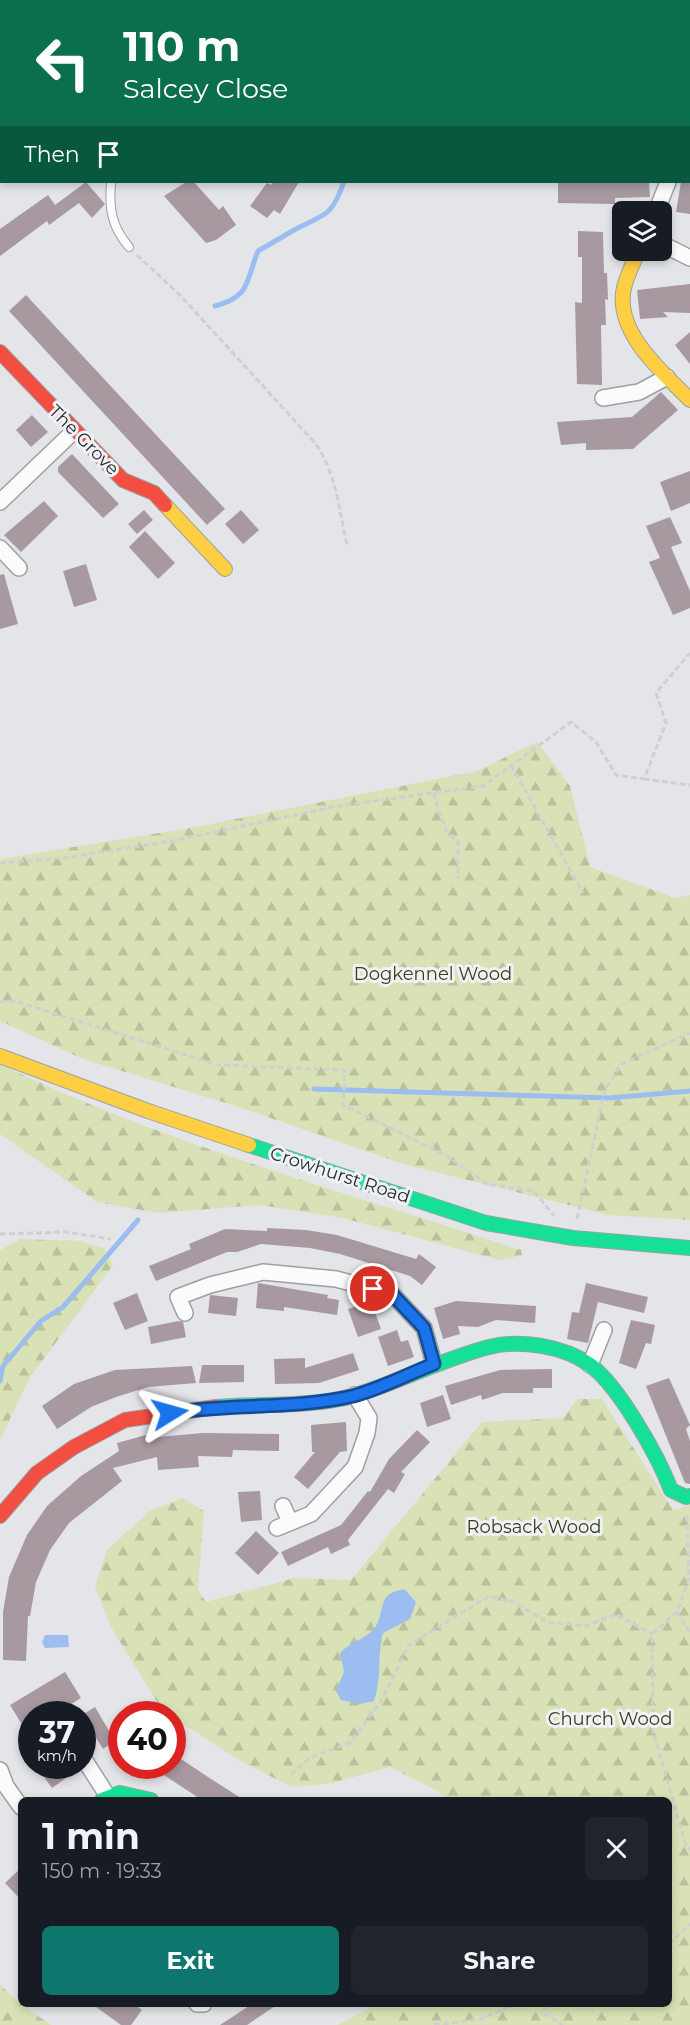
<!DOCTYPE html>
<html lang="en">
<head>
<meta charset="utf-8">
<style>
  :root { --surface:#171b24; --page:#20242c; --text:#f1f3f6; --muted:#9ea1a6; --accent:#0f766e }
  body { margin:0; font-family:Montserrat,sans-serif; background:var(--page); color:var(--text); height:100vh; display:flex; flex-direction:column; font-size:22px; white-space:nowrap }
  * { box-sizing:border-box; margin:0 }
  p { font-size:20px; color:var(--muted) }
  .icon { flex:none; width:33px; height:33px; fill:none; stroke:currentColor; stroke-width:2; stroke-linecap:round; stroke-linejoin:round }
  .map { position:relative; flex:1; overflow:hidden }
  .details { position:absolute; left:18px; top:1797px; width:654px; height:210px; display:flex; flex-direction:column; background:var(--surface); border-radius:9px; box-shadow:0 3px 9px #0003 }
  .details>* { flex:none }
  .top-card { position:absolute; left:0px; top:0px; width:690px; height:183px; box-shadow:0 3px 9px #0003; background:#0b6e4f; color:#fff; overflow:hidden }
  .controls { position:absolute; left:612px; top:201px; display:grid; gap:12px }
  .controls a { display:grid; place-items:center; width:60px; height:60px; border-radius:9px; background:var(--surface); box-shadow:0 3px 9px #0003; font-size:30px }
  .speed { position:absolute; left:18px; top:1701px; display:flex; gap:12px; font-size:30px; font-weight:700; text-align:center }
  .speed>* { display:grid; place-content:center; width:78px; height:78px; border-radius:50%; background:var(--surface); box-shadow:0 3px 9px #0003; line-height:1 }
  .speed small { font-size:15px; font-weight:400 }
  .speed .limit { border:9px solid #d22; background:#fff; color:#111 }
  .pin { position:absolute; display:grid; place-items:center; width:51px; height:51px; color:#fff; margin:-26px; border:3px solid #fff; border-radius:50%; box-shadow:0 2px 6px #0007 }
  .me { position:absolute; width:66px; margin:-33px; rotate:82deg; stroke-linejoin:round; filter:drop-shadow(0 0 4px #0008) }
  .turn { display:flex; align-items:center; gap:21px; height:126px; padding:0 24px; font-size:27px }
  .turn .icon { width:78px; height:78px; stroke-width:2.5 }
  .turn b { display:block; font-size:42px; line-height:51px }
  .then { display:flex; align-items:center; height:57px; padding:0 24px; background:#0003; gap:12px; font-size:22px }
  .round { display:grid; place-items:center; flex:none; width:63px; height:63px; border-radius:9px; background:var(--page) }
  .head { display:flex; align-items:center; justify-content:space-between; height:102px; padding:0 24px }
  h1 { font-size:36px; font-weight:700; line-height:45px }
  .primary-button { display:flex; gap:12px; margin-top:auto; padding:12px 24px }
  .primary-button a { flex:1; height:69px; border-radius:9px; background:var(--accent); color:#fff; font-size:24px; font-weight:700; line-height:69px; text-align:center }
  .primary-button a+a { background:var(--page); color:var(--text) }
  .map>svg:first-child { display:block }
  .forest { fill:url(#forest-firs) }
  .water { fill:#9bbdf0 }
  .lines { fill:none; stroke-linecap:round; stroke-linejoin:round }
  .stream { stroke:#9bbdf0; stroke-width:5 }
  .building { fill:#a899a1 }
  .lane-casing { stroke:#9e9fa1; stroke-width:10 }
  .street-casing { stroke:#9e9fa1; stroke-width:18 }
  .fast-casing { stroke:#9e9fa1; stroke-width:16 }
  .slow-casing { stroke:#9e9fa1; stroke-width:16 }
  .jam-casing { stroke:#9e9fa1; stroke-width:16 }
  .path { stroke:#cfd0d0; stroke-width:3; stroke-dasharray:6 3; stroke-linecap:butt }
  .lane { stroke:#fbfbfc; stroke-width:8 }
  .street { stroke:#fbfbfc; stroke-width:15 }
  .fast { stroke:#16e098; stroke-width:14 }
  .slow { stroke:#ffcf43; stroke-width:14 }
  .jam { stroke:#f24e42; stroke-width:14 }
  .route-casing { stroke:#114b97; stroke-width:15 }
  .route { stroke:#1a73e8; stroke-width:10 }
  .labels { text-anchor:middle; stroke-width:6; stroke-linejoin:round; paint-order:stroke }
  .street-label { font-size:18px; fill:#292a2b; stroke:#eff2f6 }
  .park-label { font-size:18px; fill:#383f19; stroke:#eff2f6 }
</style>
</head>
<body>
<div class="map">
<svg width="690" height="2025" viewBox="0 0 690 2025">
  <defs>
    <pattern id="forest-firs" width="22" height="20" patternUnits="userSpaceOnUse" patternTransform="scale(1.5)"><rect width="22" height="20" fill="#d9e2b6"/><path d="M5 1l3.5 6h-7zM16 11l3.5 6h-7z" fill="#bac29d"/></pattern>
  </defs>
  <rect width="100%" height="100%" fill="#e3e5e8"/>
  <path class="forest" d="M537,742L570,786L590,867L675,898L690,895V1220L609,1215L403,1164L242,1108L83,1059L0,1021V859L190,828L477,771Z
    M0,1064C155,1140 323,1185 487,1239L521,1250L522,1255L500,1260L343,1218L260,1205L158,1213L97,1202L0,1134Z
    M20,1239L81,1241L104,1248L113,1265L29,1379L0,1440V1250Z
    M577,1399H602L673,1510L690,1505V2025H338L377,2004H669V1800H448L439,1792L390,1767L332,1783L292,1787L240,1761L162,1710L111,1627L95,1586L107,1550L150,1511L183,1498L204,1511L198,1590L206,1602L295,1578L351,1580L482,1422L563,1418Z
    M0,1985L21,2004L51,2025H0Z"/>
  <path class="water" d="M404,1589L416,1602L410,1619L383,1633C377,1657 382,1677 374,1701L360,1704L341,1700L336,1691L344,1672L340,1653C351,1641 369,1639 377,1624C386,1606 377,1594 404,1589Z
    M45,1635H68L69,1647L45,1648L42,1642Z"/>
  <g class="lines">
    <path class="stream" d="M688,48L690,46
      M215,306C251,297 246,280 258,251C271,244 283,236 296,229C327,213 331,217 344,182
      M314,1089L609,1098L690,1091
      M0,1381L3,1366L41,1321L63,1307L138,1220"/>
  </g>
  <path class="building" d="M688,176H690V214L676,212L681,182H688Z
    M86,182L105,204L92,218L79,203L49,225L47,221L0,256V229L48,195L55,205Z
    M186,182H194L219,210L223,206L236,225L216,240L206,243L164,196Z
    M273,182H299L280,214L274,210L267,218L250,206L267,183L271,185Z
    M558,182H649L650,197L615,198V204L558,203Z
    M578,231L603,232L604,273H607L608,300L605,299L606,325H601L602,385L577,384L575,302L582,303V257H578Z
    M690,284V313L663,312L668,317L640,319L637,290Z
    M26,295L225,509L207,525L9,311Z
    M690,332V364L675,345Z
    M661,392L678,410L633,449L586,450V443L561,445L557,422L632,417Z
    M32,415L48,432L31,447L16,430Z
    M72,454L119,504L103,518L58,472V467Z
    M690,471V503L671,511L660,482Z
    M44,501L58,516L21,552L4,535Z
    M144,510L153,520L137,534L128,524Z
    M241,510L259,530L243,544L225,524Z
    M670,517L682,543L671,547L690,591V608L673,615L649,562L660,558L646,526Z
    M145,531L175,563L158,579L129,547Z
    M86,564L97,600L74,607L63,571Z
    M4,574L18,624L0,629V575Z
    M267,1228L306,1230L337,1235L416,1259L419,1254L436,1267L422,1285L410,1276L340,1254L310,1248L261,1244L237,1252H227L156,1281L149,1266L191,1249L189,1244L225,1229L267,1231Z
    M258,1283L328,1295L327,1298L339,1300L337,1315L284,1307V1311L256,1308Z
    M586,1283L648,1297L644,1313L598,1302L588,1343L567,1339L572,1312L579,1313Z
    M137,1293L148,1321L125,1330L113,1303Z
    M210,1295L238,1298L236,1316L208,1313Z
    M371,1301L381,1329L358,1337L348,1309Z
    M456,1301L536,1306L535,1323L496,1320L478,1327L458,1326L460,1334L443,1339L434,1308Z
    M631,1320L655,1325L651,1344L646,1343L636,1369L619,1363Z
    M179,1321L183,1322L186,1337L151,1344L148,1327Z
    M397,1330L401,1342L408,1340L414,1357L388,1366L378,1337Z
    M353,1353L359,1370L319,1383L275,1384L274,1359L305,1358V1368Z
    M244,1365V1382L199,1383L202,1365Z
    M192,1366L196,1383L148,1387L116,1397L91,1407L57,1429L42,1406L74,1384L115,1370Z
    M552,1369V1388H533V1393H503L482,1400L481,1395L451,1405L445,1386L500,1370Z
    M669,1378L690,1425L686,1429L690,1441V1484L685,1483L646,1386Z
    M443,1395L451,1419L427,1427L420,1403Z
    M346,1422L347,1451L340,1452L308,1489L294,1477L315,1452H312L311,1425Z
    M417,1430L430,1442L401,1472L405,1474L394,1493L388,1489L348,1540L350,1545L331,1554L328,1547L288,1566L281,1552L341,1525L368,1491L370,1492L389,1459Z
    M203,1433L279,1434V1451L233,1450L232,1457L198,1456L199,1467L158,1470L157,1457L113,1468L122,1481L69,1523L50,1550L36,1582L30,1616H28L26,1661L3,1660V1612L9,1577L27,1535L47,1506L81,1476L119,1451L117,1443L146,1435L147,1438Z
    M260,1491L262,1520L241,1522L238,1492Z
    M256,1531L279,1553L258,1575L235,1553Z
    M65,1672L81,1698L55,1714H32V1741L10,1705Z
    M95,1707L115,1741L103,1749L82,1715Z
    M172,1753L208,1777L244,1800H202L150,1766H172Z
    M36,1766H57L66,1778L52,1788Z
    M21,1868V1900L5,1883Z
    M92,2004H134L142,2010L131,2025H121Z
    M252,2004H278L247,2025H220Z"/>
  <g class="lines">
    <g class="lane-casing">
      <path id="lane" d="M111,182C109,208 111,226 129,247"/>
    </g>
    <g class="street-casing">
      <path id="street" d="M364,0L365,2
        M223,2L224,0
        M378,2L384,0
        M486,2V0
        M0,106L2,107
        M688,119H690
        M0,141L2,140
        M656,212L668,182
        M662,244L690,258
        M603,398L639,392L667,377
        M0,502L73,432
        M0,548L19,568
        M185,1313L178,1297L210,1285L263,1272L336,1279L392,1294L424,1328L434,1364
        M590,1365L604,1330
        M283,1506L290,1522
        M277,1528L311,1514L355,1467L367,1433L369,1418L355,1395
        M82,1756L107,1795
        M0,1770L6,1786L21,1807
        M197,2004H204"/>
    </g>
    <g class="fast-casing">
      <path id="fast" d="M249,1145L486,1223L573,1238L690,1248
        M216,1407C262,1403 311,1408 356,1395C401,1381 443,1359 489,1347C520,1339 564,1346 590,1365C619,1386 658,1456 671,1490L686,1497L690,1496
        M102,1800L120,1793L151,1800"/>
    </g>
    <g class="slow-casing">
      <path id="slow" d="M639,250C633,264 625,278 623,293C618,336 664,373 690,400
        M165,505L225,569
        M0,1056L148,1111L249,1145"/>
    </g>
    <g class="jam-casing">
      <path id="jam" d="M0,352L123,480L154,493L165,505
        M0,1516L37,1473L74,1447L125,1420L216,1407"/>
    </g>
    <path class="path" d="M137,255L180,295L315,443C336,472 339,510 347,545
      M511,765L583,893
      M644,779L690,785
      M433,793L446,830L458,842V879
      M0,863L64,858L172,841L338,806L483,786L571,722L596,742L616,775L644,779L666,723L656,693L690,653
      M0,1002L15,1001L218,1065L345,1070L343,1105L447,1156L487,1184L534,1191L554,1216
      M577,1219L605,1089L622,1064L690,1033
      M0,1234L66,1232L111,1239
      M687,1515L689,1578L677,1612L690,1633
      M677,1612L652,1634L653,1730L685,1843L690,1850
      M291,1774L311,1757L350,1743L381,1701L409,1645L489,1596L514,1602L547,1622L586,1626L616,1614L652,1634
      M669,1944L690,1924
      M547,2004L545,2014L563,2025
      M434,2025L481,2019L515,2004"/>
    <use href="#lane" class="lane"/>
    <use href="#street" class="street"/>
    <use href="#fast" class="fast"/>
    <use href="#slow" class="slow"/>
    <use href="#jam" class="jam"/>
  </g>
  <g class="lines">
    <g class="route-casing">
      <path id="route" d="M170,1413C231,1403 292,1410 353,1396C380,1389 408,1374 434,1364L424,1328L392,1294L373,1289"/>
    </g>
    <use href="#route" class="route"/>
  </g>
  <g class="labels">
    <g class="street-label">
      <text transform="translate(84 440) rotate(45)" y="6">The Grove</text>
      <text transform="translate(340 1175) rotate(18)" y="6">Crowhurst Road</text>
    </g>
    <g class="park-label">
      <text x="433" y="980">Dogkennel Wood</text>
      <text x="534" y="1533">Robsack Wood</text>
      <text x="610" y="1725">Church Wood</text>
    </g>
  </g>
</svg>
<div class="controls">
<a><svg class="icon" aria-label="layers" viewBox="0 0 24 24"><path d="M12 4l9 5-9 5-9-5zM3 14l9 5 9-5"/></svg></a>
</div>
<div class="speed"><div>37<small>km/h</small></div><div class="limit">40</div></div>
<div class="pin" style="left:373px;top:1289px;background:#d93025"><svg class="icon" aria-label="arrive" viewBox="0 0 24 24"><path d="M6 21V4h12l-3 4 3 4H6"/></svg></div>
<svg class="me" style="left:170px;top:1413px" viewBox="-20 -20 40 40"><path d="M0-17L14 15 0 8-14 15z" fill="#1a73e8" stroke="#fff" stroke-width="4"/></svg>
<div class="top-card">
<div class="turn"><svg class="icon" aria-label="left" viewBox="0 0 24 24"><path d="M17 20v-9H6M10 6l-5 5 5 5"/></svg><div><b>110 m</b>Salcey Close</div></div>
<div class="then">Then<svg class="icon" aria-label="arrive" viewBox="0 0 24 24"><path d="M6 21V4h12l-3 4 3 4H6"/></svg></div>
</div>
<section class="details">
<div class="head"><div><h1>1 min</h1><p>150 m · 19:33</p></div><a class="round"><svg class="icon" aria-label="close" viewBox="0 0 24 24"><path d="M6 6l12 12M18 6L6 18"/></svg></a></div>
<div class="primary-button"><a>Exit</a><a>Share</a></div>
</section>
</div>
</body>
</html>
